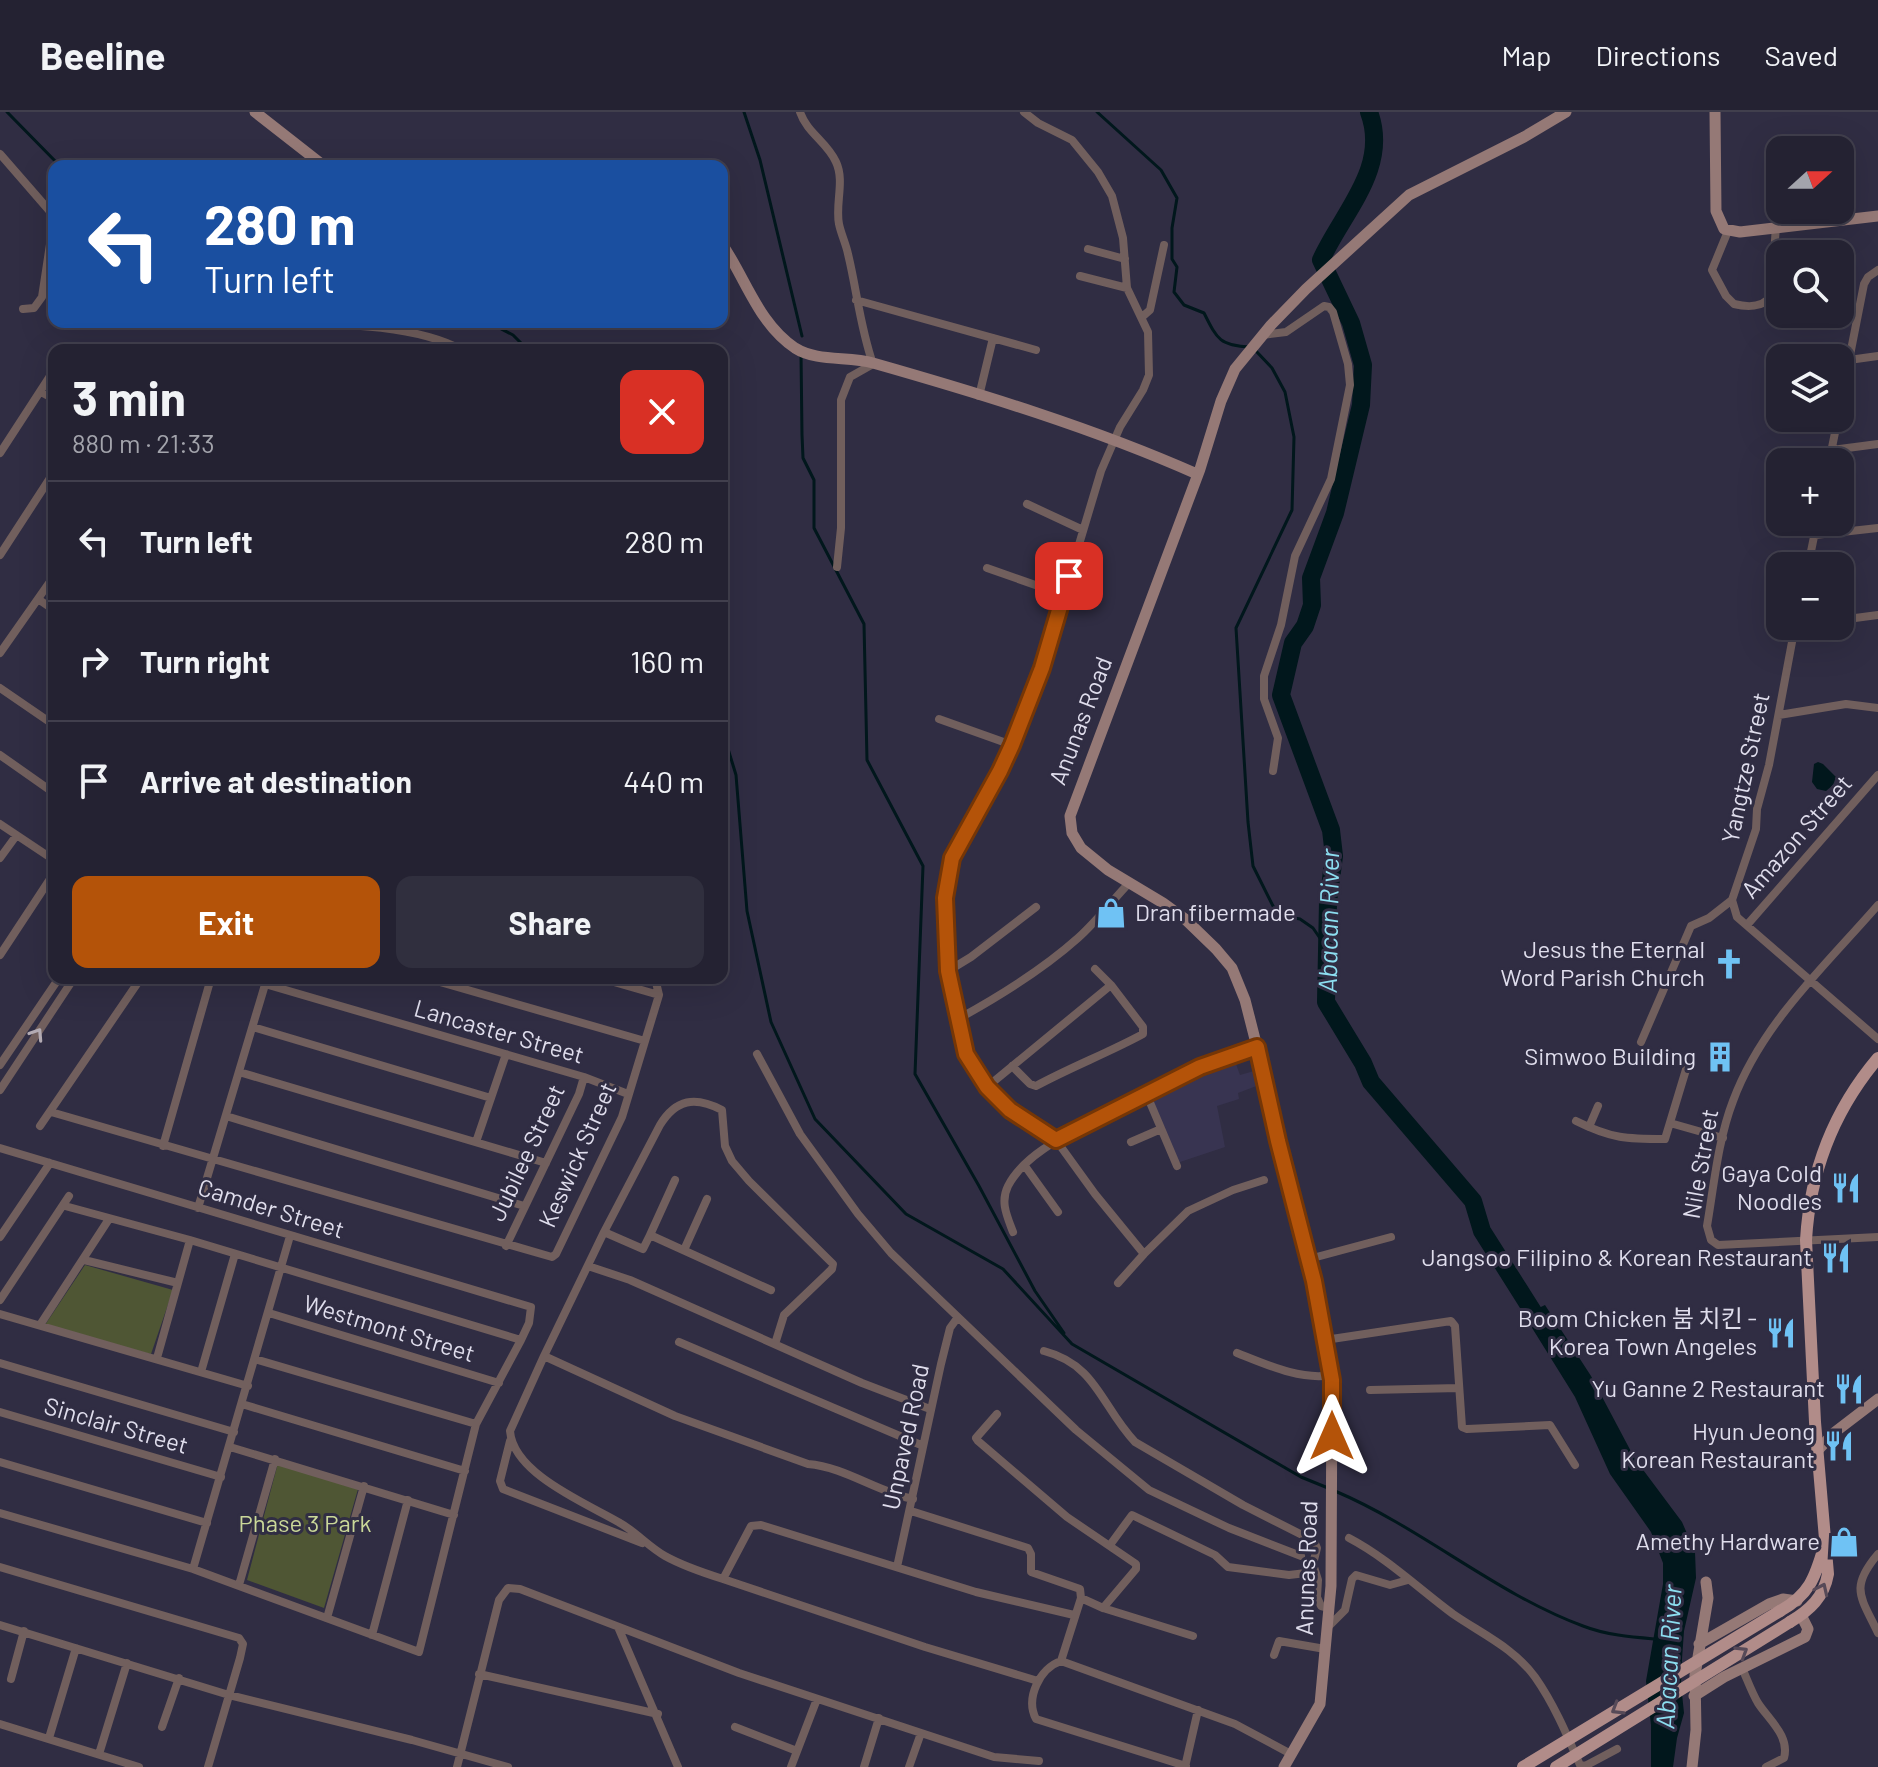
<!DOCTYPE html>
<html lang="en">
<head>
<meta charset="utf-8">
<style>
  :root { --surface:#242232; --page:#302f3e; --text:#f1f3f6; --muted:#a3a4ac; --line:#413f4d; --accent:#b45309 }
  body { margin:0; font-family:Barlow,"Noto Sans KR",sans-serif; background:var(--page); color:var(--text); height:100vh; display:flex; flex-direction:column; font-size:30px; white-space:nowrap }
  * { box-sizing:border-box; margin:0 }
  p { font-size:26px; color:var(--muted) }
  .icon { flex:none; width:44px; height:44px; fill:none; stroke:currentColor; stroke-width:2; stroke-linecap:round; stroke-linejoin:round }
  .map { position:relative; flex:1; overflow:hidden }
  .details { position:absolute; left:48px; top:232px; width:680px; height:640px; display:flex; flex-direction:column; background:var(--surface); border-radius:16px; box-shadow:0 8px 32px #0002,0 0 0 2px var(--line) }
  .details>* { flex:none }
  .banner { position:absolute; left:48px; top:48px; width:680px; height:168px; border-radius:16px; box-shadow:0 8px 32px #0002,0 0 0 2px var(--line); background:#1a4fa0; color:#fff; overflow:hidden }
  .needle { width:52px; rotate:69deg }
  .fabs { position:absolute; left:1766px; top:24px; display:grid; gap:16px }
  .fabs a { display:grid; place-items:center; width:88px; height:88px; border-radius:16px; background:var(--surface); box-shadow:0 8px 32px #0002,0 0 0 2px var(--line); font-size:40px }
  .pin { position:absolute; display:grid; place-items:center; width:68px; height:68px; color:#fff; margin:-34px; border-radius:16px; box-shadow:0 4px 12px #0006 }
  .me { position:absolute; width:88px; margin:-44px; rotate:0deg; stroke-linejoin:round; filter:drop-shadow(0 0 6px #0008) }
  .turn { display:flex; align-items:center; gap:28px; height:168px; padding:0 24px; font-size:36px }
  .turn .icon { width:104px; height:104px; stroke-width:2.5 }
  .turn b { display:block; font-size:56px; line-height:68px }
  .round { display:grid; place-items:center; flex:none; width:84px; height:84px; border-radius:16px; background:var(--page) }
  .head { display:flex; align-items:center; justify-content:space-between; height:136px; padding:0 24px }
  h1 { font-size:48px; font-weight:700; line-height:60px }
  .primary-button { display:flex; gap:16px; margin-top:auto; padding:16px 24px }
  .primary-button a { flex:1; height:92px; border-radius:16px; background:var(--accent); color:#fff; font-size:32px; font-weight:700; line-height:92px; text-align:center }
  .primary-button a+a { background:var(--page); color:var(--text) }
  ul { padding:0; list-style:none }
  li { display:flex; align-items:center; gap:24px; height:120px; padding:0 24px; border-top:2px solid var(--line) }
  li div { flex:1 }
  li b { display:block; font-size:30px }
  li em { font-style:normal }
  header { display:flex; align-items:center; gap:48px; box-sizing:border-box; height:112px; padding:0 40px; background:var(--surface); border-bottom:2px solid var(--line) }
  header strong { font-size:38px }
  nav { display:flex; gap:44px; margin-inline-start:auto; font-size:28px }
  .map>svg:first-child { display:block }
  .built { fill:#383451 }
  .green { fill:#4f5634 }
  .water { fill:#01171c }
  .lines { fill:none; stroke-linecap:round; stroke-linejoin:round }
  .stream { stroke:#01171c; stroke-width:3 }
  .river { stroke:#01171c; stroke-width:18 }
  .street { stroke:#715f5d; stroke-width:8 }
  .secondary { stroke:#957976; stroke-width:11 }
  .primary { stroke:#b18c89; stroke-width:12 }
  .primary-bridge { stroke:#b18c89; stroke-width:12 }
  .oneway { stroke:#b3abb3 }
  .oneway2 { stroke:#574a58 }
  .route-casing { stroke:#753606; stroke-width:20 }
  .route { stroke:#b45309; stroke-width:14 }
  .labels { text-anchor:middle; stroke-width:6; stroke-linejoin:round; paint-order:stroke }
  .street-label { font-size:24px; fill:#dfddec; stroke:#302d43 }
  .poi-label { font-size:24px; fill:#dfddec; stroke:#302d43; text-anchor:end }
  .park-label { font-size:24px; fill:#cad899; stroke:#302d43 }
  .water-label { font-size:26px; font-style:italic; fill:#8cdef0; stroke:#302d43 }
</style>
</head>
<body>
<header>
<strong>Beeline</strong>
<nav><a>Map</a><a>Directions</a><a>Saved</a></nav>
</header>
<div class="map">
<svg width="1878" height="1655" viewBox="0 0 1878 1655">
  <rect width="100%" height="100%" fill="#302d43"/>
  <path class="built" d="M1233,944L1240,963L1254,959L1259,973L1238,981L1239,987L1217,994L1225,1035L1177,1051L1149,983Z"/>
  <path class="green" d="M85,1153L173,1178L151,1242L43,1216Z
    M278,1351L358,1377L324,1496L247,1468Z"/>
  <path class="water" d="M1818,650L1823,652L1836,665L1833,673L1826,679L1817,677L1812,670L1814,652Z
    M1545,1193L1591,1264L1635,1347L1682,1410L1695,1440L1696,1466L1684,1519L1682,1547L1681,1572L1684,1601L1677,1626L1673,1655H1651V1613L1646,1569L1663,1472V1451L1651,1420L1610,1362L1575,1285L1524,1203Z"/>
  <g class="lines">
    <path class="stream" d="M7,0L60,54
      M744,0L760,48L802,224
      M1097,0L1161,58L1177,86L1172,116V147L1177,155L1174,180L1184,193L1204,201C1217,227 1220,234 1250,235
      M488,210L513,223L528,238
      M1256,239L1272,256L1285,280L1294,325L1292,398L1236,516L1248,710L1253,754L1273,794L1283,804L1300,807L1313,816L1326,835
      M801,242L802,323L803,346L814,368V416L864,512L867,648L923,754L915,962L979,1074L1035,1179L1064,1221
      M722,617L736,663L747,799L771,910L815,1007L906,1102L1003,1157L1072,1232L1301,1365L1328,1376
      M1335,1379C1422,1416 1496,1482 1583,1514C1606,1523 1631,1525 1655,1527"/>
    <path class="river" d="M1369,0C1390,56 1342,101 1321,148L1351,211L1363,253L1361,293L1335,401L1311,466L1312,493L1305,514L1293,531L1281,583L1331,718L1334,744L1328,790L1326,890L1363,951L1371,970L1473,1089L1482,1119L1544,1217"/>
    <path class="street" d="M800,0C807,21 827,30 836,50C845,69 835,92 839,112C841,122 846,132 848,142C857,179 860,215 873,252L850,265L841,288V416L837,455
      M1024,0L1038,11L1072,28L1098,60L1112,84L1123,126L1127,176L1148,220L1149,263L1143,278L1120,315L1101,359L1042,556L1022,608L1000,659L952,746L945,786L948,859L966,942L987,975L1010,998L1056,1028L1095,1082L1144,1142L1118,1171
      M0,42L54,104
      M1728,119L1712,158L1726,184L1734,192C1746,195 1763,196 1771,184L1776,114
      M1088,137L1125,147
      M1080,164L1127,176
      M856,188L1036,238
      M23,197L34,196L42,185L54,106
      M1142,205L1150,198L1164,133
      M245,210C261,213 278,211 295,211C345,212 419,214 462,238
      M1263,223L1286,220L1324,194L1329,195L1333,200L1348,252L1350,273L1331,367L1295,444L1281,513L1264,564V587L1278,626L1273,659
      M1849,248L1878,244
      M41,280L54,287
      M979,284L993,226
      M1840,294L1864,172L1868,165L1878,158
      M1832,338L1878,332
      M0,341L54,258
      M1829,350L1838,306
      M1027,392L1083,418
      M1815,423L1878,416
      M0,443L54,360
      M1808,454L1817,410
      M987,456L1064,483
      M38,487L54,498
      M1840,508L1878,503
      M1795,514L1769,653L1757,697L1756,717L1732,788L1737,805L1878,927
      M0,541L54,464
      M0,576L54,613
      M1779,603L1846,592L1878,596
      M939,607L1012,633
      M0,643L54,681
      M0,712L54,748
      M0,746L16,724
      M1878,793C1825,854 1762,911 1733,989C1718,1028 1714,1073 1707,1114L1711,1128L1718,1133L1878,1125
      M1747,813L1878,663
      M0,843L54,761
      M948,859L971,845L1036,795
      M426,866L645,929
      M600,866L659,883
      M265,872L584,965L628,982
      M958,907C1000,884 1041,859 1078,826C1096,810 1112,789 1129,771
      M253,915L491,986
      M1641,930L1691,814L1709,806L1732,788
      M757,942L800,1022L858,1102L891,1141L1076,1318L1149,1378L1229,1416L1301,1444
      M0,953L59,866
      M1012,954L1030,972L1036,974C1071,955 1108,941 1143,922V915L1111,873
      M239,960L546,1051
      M987,975L1111,873L1095,857
      M0,978L74,866
      M1146,981L1177,1054
      M51,1000L552,1145L556,1142L622,1005L659,883L655,866
      M226,1004L524,1094
      M1576,1009C1612,1027 1627,1027 1665,1027L1688,951
      M1670,1011L1723,1026
      M40,1014L141,866
      M1589,1015L1598,994
      M476,1030L506,942
      M1131,1030L1161,1017
      M163,1034L211,866
      M0,1036L531,1195L529,1211L521,1228L476,1312L419,1540L193,1457L0,1401
      M1025,1054L1058,1100
      M65,1094L190,1128L521,1228
      M198,1096L267,866
      M604,1120L660,1013C676,987 695,984 722,998L725,1034L732,1049L749,1069L833,1152L832,1157L784,1203L775,1232
      M1013,1120C1007,1104 1000,1090 1008,1074C1026,1039 1074,1020 1106,1003C1156,977 1204,953 1257,935
      M650,1123L675,1068
      M0,1125L50,1051
      M506,1134L579,982L584,965
      M684,1138L707,1087
      M1144,1142L1188,1099L1233,1078L1264,1068
      M1309,1147L1391,1125
      M84,1148L178,1171
      M588,1154L630,1168L862,1271L930,1297
      M771,1178L650,1123L643,1137L604,1120L544,1244L675,1304L808,1352C845,1355 877,1380 913,1387
      M0,1188L69,1084
      M269,1201L499,1271
      M0,1202L248,1274
      M40,1213L109,1107
      M1325,1228L1451,1209L1455,1214L1462,1315L1467,1317L1550,1313L1575,1353
      M679,1230L921,1333
      M1044,1239C1097,1253 1101,1294 1135,1330L1243,1393L1314,1429L1317,1436L1313,1452L1318,1468L1317,1485L1321,1494L1329,1496
      M1237,1241C1265,1252 1301,1269 1332,1263
      M544,1244L510,1319C513,1362 588,1392 620,1411C636,1420 649,1435 665,1444C683,1454 704,1461 723,1467
      M157,1246L190,1128
      M255,1247L476,1312
      M0,1251L234,1320
      M201,1260L235,1142
      M1370,1278L1459,1276
      M242,1292L465,1359
      M0,1300L221,1365
      M997,1302L976,1326L978,1329L1067,1405L1136,1452V1457L1103,1496
      M510,1329L500,1369L503,1377L642,1431
      M230,1335L454,1403
      M0,1350L207,1411
      M911,1399L1028,1436L1031,1442V1460L1080,1477L1081,1486L1061,1549
      M1349,1426C1387,1446 1418,1476 1453,1502C1482,1522 1514,1536 1535,1565C1554,1592 1567,1623 1580,1653L1585,1654L1617,1637
      M1110,1433L1132,1403L1215,1443L1228,1455L1289,1463L1315,1460
      M1878,1442C1849,1476 1861,1485 1878,1521
      M0,1455L239,1526L243,1532L240,1546L208,1655
      M897,1455L941,1252L950,1216L958,1205
      M193,1457L290,1124
      M239,1473L275,1347
      M1081,1486L1103,1496L1193,1524
      M327,1506L364,1374
      M0,1513L229,1583L412,1628L508,1655
      M618,1515L678,1655
      M1327,1516L1345,1498L1352,1467L1356,1463L1390,1473L1408,1468
      M372,1523L408,1388
      M1274,1543L1279,1529L1325,1537
      M1742,1556C1747,1567 1752,1581 1758,1591C1769,1608 1790,1624 1784,1646L1766,1655
      M479,1562L658,1602
      M11,1567L24,1519
      M1038,1569L925,1535L723,1467L751,1414L761,1413L976,1480L1074,1503
      M0,1612L139,1655
      M162,1615L179,1566
      M735,1615L797,1639
      M49,1626L76,1536
      M99,1642L127,1551
      M1186,1654L1036,1607C1025,1586 1040,1556 1061,1549L1235,1612L1291,1642
      M457,1655L499,1488L508,1476L520,1477L739,1561L994,1645L1039,1649
      M791,1655L817,1587
      M864,1655L879,1606
      M909,1655L921,1621
      M1185,1655L1198,1598"/>
    <path class="secondary" d="M255,0L324,54
      M1715,0L1716,99L1724,117L1740,120L1878,104
      M722,132C746,167 758,211 795,236C817,250 848,244 873,251C982,282 1093,316 1197,362
      M1817,1339L1835,1320L1878,1287
      M1699,1532L1769,1492L1783,1487L1797,1489
      M1694,1584L1724,1565L1805,1525L1808,1517L1801,1503
      M1284,1655L1320,1592L1331,1474L1332,1268L1314,1169L1278,1029L1257,935L1245,888L1232,856L1216,837L1185,807L1163,791L1108,758L1081,736L1072,721L1070,704L1200,357L1221,289L1235,257L1271,213L1306,177L1409,83L1524,25L1566,0
      M1692,1655L1696,1618L1695,1563L1708,1486L1706,1470"/>
    <path class="primary" d="M1780,1499C1809,1483 1815,1466 1824,1435
      M1790,1510C1810,1498 1824,1485 1828,1462L1815,1310L1806,1128C1810,1060 1834,998 1878,946"/>
    <path class="primary-bridge" d="M1523,1655L1780,1499
      M1556,1655L1790,1510"/>
  </g>
  <defs><path id="oneway-chevron" d="M-2-3.5L2.5 0L-2 3.5" fill="none" stroke-width="1.6" stroke-linecap="round" stroke-linejoin="round" transform="scale(2)"/></defs>
  <use class="oneway" href="#oneway-chevron" transform="translate(37 922) rotate(-57)"/>
  <g class="oneway2">
    <use href="#oneway-chevron" transform="translate(1822 1477) rotate(-65)"/>
    <use href="#oneway-chevron" transform="translate(1742 1540) rotate(-32)"/>
    <use href="#oneway-chevron" transform="translate(1617 1597) rotate(149)"/>
  </g>
  <g class="lines">
    <g class="route-casing">
      <path id="route" d="M1069,464L1042,556L1012,633L1000,659L952,746L945,786L948,859L966,942L987,975L1010,998L1056,1028L1200,955L1257,935L1278,1029L1314,1169L1332,1268V1324"/>
    </g>
    <use href="#route" class="route"/>
  </g>
  <defs>
    <g id="shop-bare" transform="scale(2.4)"><path d="M-5-2.5h2.3a2.7 3.5 0 0 1 5.4 0H5L5.5 6h-11ZM-1.5-2.5h3a1.5 2.3 0 0 0-3 0Z" fill="#6fc2f4" stroke="#302d43" stroke-width="2.5" paint-order="stroke"/></g>
    <g id="church-bare" transform="scale(2.4)"><path d="M-1.2-6h2.4v3.5h3.3v2.4h-3.3V6h-2.4V-.1h-3.3v-2.4h3.3Z" fill="#6fc2f4" stroke="#302d43" stroke-width="2.5" paint-order="stroke"/></g>
    <g id="building-bare" transform="scale(2.4)"><path d="M-4-6H4V6H1V3H-1V6H-4ZM-2.5-4.3h1.7v1.8h-1.7ZM.8-4.3h1.7v1.8H.8ZM-2.5-1h1.7V.8h-1.7ZM.8-1h1.7V.8H.8Z" fill="#6fc2f4" stroke="#302d43" stroke-width="2.5" paint-order="stroke"/></g>
    <g id="restaurant-bare" transform="scale(2.4)"><path d="M-5-6h1v4h1v-4h1v4h1v-4h1v5L-1.5 .5V6h-2V.5L-5-1ZM5-6V6H3V1.5H1.5Q1.5-4 5-6Z" fill="#6fc2f4" stroke="#302d43" stroke-width="2.5" paint-order="stroke"/></g>
  </defs>
  <g fill-rule="evenodd">
    <use href="#shop-bare" x="1111" y="801"/>
    <use href="#church-bare" x="1729" y="852"/>
    <use href="#building-bare" x="1720" y="945"/>
    <use href="#restaurant-bare" x="1846" y="1076"/>
    <use href="#restaurant-bare" x="1836" y="1146"/>
    <use href="#restaurant-bare" x="1781" y="1221"/>
    <use href="#restaurant-bare" x="1849" y="1277"/>
    <use href="#restaurant-bare" x="1839" y="1334"/>
    <use href="#shop-bare" x="1844" y="1430"/>
  </g>
  <g class="labels">
    <g class="street-label">
      <text transform="translate(1081 609) rotate(-69)" y="8">Anunas Road</text>
      <text transform="translate(1746 656) rotate(-78)" y="8">Yangtze Street</text>
      <text transform="translate(1797 725) rotate(-49)" y="8">Amazon Street</text>
      <text transform="translate(499 920) rotate(16)" y="8">Lancaster Street</text>
      <text transform="translate(527 1041) rotate(-65)" y="8">Jubilee Street</text>
      <text transform="translate(578 1043) rotate(-66)" y="8">Keswick Street</text>
      <text transform="translate(1701 1052) rotate(-80)" y="8">Nile Street</text>
      <text transform="translate(271 1097) rotate(17)" y="8">Camder Street</text>
      <text transform="translate(389 1217) rotate(17)" y="8">Westmont Street</text>
      <text transform="translate(116 1314) rotate(16)" y="8">Sinclair Street</text>
      <text transform="translate(906 1325) rotate(-78)" y="8">Unpaved Road</text>
      <text transform="translate(1307 1456) rotate(-88)" y="8">Anunas Road</text>
    </g>
    <g class="poi-label">
      <text x="1135" y="809" text-anchor="start">Dran fibermade</text>
      <text x="1705" y="846">Jesus the Eternal<tspan x="1705" dy="28">Word Parish Church</tspan></text>
      <text x="1696" y="953">Simwoo Building</text>
      <text x="1822" y="1070">Gaya Cold<tspan x="1822" dy="28">Noodles</tspan></text>
      <text x="1812" y="1154">Jangsoo Filipino &amp; Korean Restaurant</text>
      <text x="1757" y="1215">Boom Chicken 붐 치킨 -<tspan x="1757" dy="28">Korea Town Angeles</tspan></text>
      <text x="1825" y="1285">Yu Ganne 2 Restaurant</text>
      <text x="1815" y="1328">Hyun Jeong<tspan x="1815" dy="28">Korean Restaurant</tspan></text>
      <text x="1820" y="1438">Amethy Hardware</text>
    </g>
    <g class="park-label">
      <text x="305" y="1420">Phase 3 Park</text>
    </g>
    <g class="water-label">
      <text transform="translate(1329 809) rotate(-89)" y="9">Abacan River</text>
      <text transform="translate(1669 1545) rotate(-87)" y="9">Abacan River</text>
    </g>
  </g>
</svg>
<div class="fabs">
<a><svg class="needle" viewBox="-14 -14 28 28"><path d="M0-13l5 13h-10z" fill="#e53935"/><path d="M0 13l5-13h-10z" fill="#a3a4ac"/></svg></a>
<a><svg class="icon" aria-label="search" viewBox="0 0 24 24"><circle cx="10" cy="10" r="6"/><path d="M15 15l6 6"/></svg></a>
<a><svg class="icon" aria-label="layers" viewBox="0 0 24 24"><path d="M12 4l9 5-9 5-9-5zM3 14l9 5 9-5"/></svg></a>
<a>+</a>
<a>−</a>
</div>
<div class="pin" style="left:1069px;top:464px;background:#d93025"><svg class="icon" aria-label="arrive" viewBox="0 0 24 24"><path d="M6 21V4h12l-3 4 3 4H6"/></svg></div>
<svg class="me" style="left:1332px;top:1324px" viewBox="-20 -20 40 40"><path d="M0-17L14 15 0 8-14 15z" fill="#b45309" stroke="#fff" stroke-width="4"/></svg>
<div class="banner">
<div class="turn"><svg class="icon" aria-label="left" viewBox="0 0 24 24"><path d="M17 20v-9H6M10 6l-5 5 5 5"/></svg><div><b>280 m</b>Turn left</div></div>
</div>
<section class="details">
<div class="head"><div><h1>3 min</h1><p>880 m · 21:33</p></div><a class="round" style="background:#d93025;color:#fff"><svg class="icon" aria-label="close" viewBox="0 0 24 24"><path d="M6 6l12 12M18 6L6 18"/></svg></a></div>
<ul>
<li><svg class="icon" aria-label="left" viewBox="0 0 24 24"><path d="M17 20v-9H6M10 6l-5 5 5 5"/></svg><div><b>Turn left</b></div><em>280 m</em></li>
<li><svg class="icon" aria-label="right" viewBox="0 0 24 24"><path d="M7 20v-9h11M14 6l5 5-5 5"/></svg><div><b>Turn right</b></div><em>160 m</em></li>
<li><svg class="icon" aria-label="arrive" viewBox="0 0 24 24"><path d="M6 21V4h12l-3 4 3 4H6"/></svg><div><b>Arrive at destination</b></div><em>440 m</em></li>
</ul>
<div class="primary-button"><a>Exit</a><a>Share</a></div>
</section>
</div>
</body>
</html>
